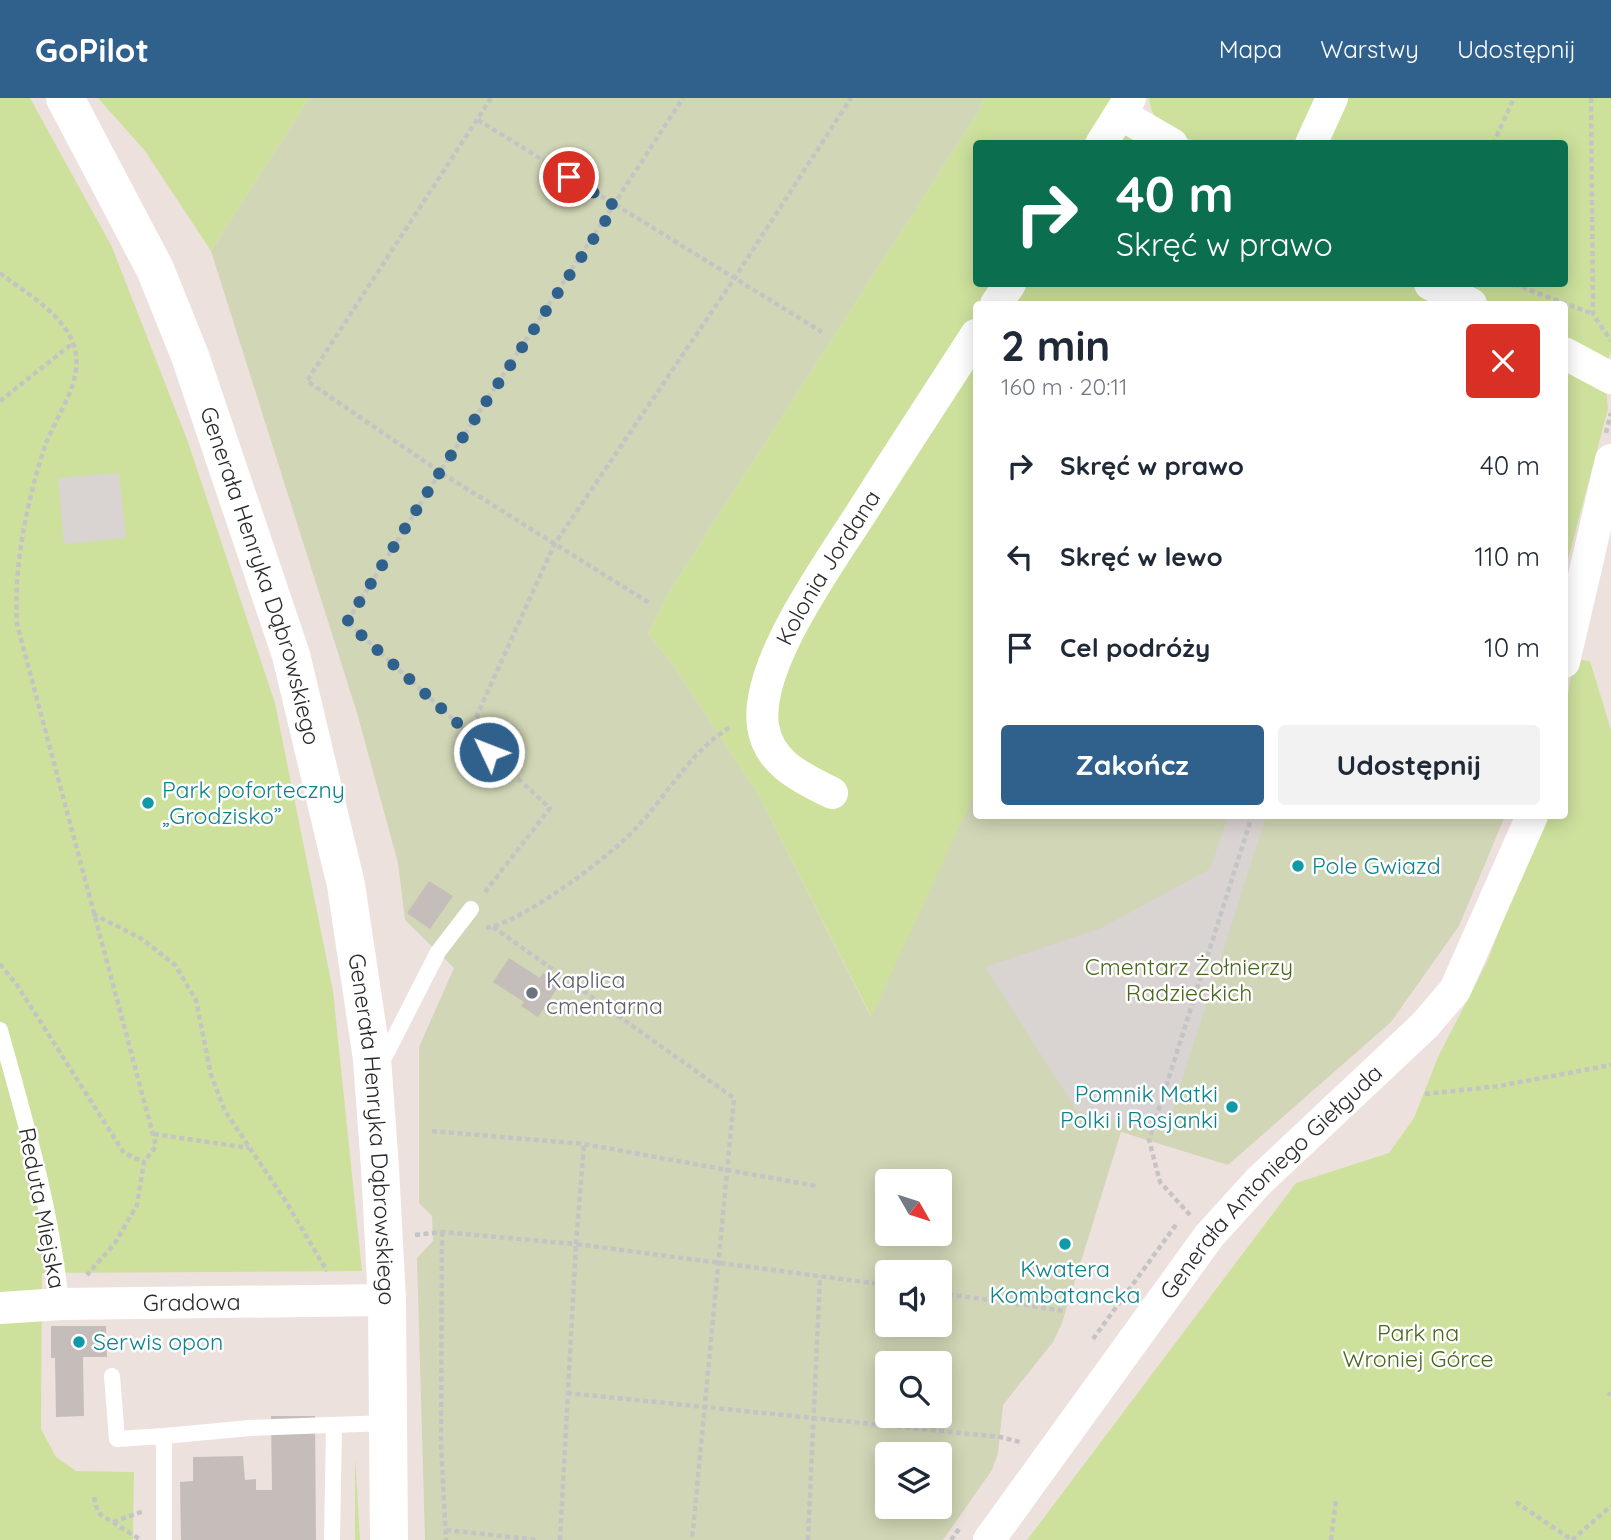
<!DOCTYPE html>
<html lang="pl">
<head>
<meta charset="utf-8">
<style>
  :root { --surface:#fff; --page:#f2f2f3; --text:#1f2937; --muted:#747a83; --accent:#30618c }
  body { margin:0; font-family:Quicksand,sans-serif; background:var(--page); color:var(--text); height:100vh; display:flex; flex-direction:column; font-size:26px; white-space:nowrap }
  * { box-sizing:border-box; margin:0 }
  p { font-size:23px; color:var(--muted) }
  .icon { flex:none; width:38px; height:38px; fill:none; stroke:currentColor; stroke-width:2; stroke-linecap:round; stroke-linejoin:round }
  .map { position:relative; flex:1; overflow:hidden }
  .drawer { position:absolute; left:973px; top:203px; width:595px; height:518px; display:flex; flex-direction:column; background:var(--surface); border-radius:7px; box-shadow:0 4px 18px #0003 }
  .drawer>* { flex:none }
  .banner { position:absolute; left:973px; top:42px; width:595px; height:147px; border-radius:7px; box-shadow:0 4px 18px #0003; background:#0b6e4f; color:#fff; overflow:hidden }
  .needle { width:46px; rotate:129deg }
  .tools { position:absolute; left:875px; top:1071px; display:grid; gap:14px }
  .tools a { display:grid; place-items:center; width:77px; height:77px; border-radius:7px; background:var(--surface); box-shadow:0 4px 18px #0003; font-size:35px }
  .pin { position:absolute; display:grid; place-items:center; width:60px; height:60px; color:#fff; margin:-30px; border:4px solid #fff; border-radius:50%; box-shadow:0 2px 7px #0007 }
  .me { position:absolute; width:77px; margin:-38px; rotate:313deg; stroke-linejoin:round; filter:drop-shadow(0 0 5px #0008) }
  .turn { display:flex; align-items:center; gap:24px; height:147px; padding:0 28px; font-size:32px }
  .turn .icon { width:91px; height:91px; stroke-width:2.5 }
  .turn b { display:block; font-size:49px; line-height:60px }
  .round { display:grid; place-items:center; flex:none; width:74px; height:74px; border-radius:7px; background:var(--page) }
  .summary { display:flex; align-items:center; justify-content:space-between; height:119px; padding:0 28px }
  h1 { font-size:42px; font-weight:700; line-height:52px }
  .cta { display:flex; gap:14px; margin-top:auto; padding:14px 28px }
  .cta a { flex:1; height:80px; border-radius:7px; background:var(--accent); color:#fff; font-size:28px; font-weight:700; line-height:80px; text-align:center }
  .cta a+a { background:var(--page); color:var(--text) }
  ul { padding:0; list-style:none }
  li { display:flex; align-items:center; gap:21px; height:91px; padding:0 28px }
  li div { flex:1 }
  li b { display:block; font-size:26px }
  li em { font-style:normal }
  header { display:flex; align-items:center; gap:42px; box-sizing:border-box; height:98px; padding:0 35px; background:var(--accent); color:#fff }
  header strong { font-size:33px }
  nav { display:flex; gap:38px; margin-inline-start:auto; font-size:24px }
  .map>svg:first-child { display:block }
  .green { fill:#cde19d }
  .cemetery { fill:#d1d6b6; fill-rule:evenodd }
  .plaza { fill:#d9d3d1 }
  .building { fill:#c5bdba }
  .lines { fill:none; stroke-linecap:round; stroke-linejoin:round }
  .path { stroke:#c4c4c4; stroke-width:4.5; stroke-dasharray:5 3.5; stroke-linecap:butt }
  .lane { stroke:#fff; stroke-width:16 }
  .street { stroke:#fff; stroke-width:32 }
  .secondary { stroke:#fff; stroke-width:38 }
  .route { stroke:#30618c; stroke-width:12; stroke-dasharray:0 21.6 }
  .culture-dot { fill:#0f9aa8; stroke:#fff; stroke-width:2.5 }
  .worship-dot { fill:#6b7280; stroke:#fff; stroke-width:2.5 }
  .labels { text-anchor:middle; stroke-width:5; stroke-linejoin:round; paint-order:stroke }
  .street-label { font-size:23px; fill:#2b2b2b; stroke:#fff }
  .culture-label { font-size:23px; fill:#0d838f; stroke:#fff; text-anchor:start }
  .park-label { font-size:23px; fill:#48671d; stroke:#fff }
  .worship-label { font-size:23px; fill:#5b616d; stroke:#fff; text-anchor:start }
</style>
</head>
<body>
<header>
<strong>GoPilot</strong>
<nav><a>Mapa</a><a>Warstwy</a><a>Udostępnij</a></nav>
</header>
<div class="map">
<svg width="1611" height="1442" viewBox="0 0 1611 1442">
  <rect width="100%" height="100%" fill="#ede1de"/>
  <path class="green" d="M0,0H30L112,149L188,344L275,605L333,893L362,1173L42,1175L41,1331L56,1359L76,1373L134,1374L133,1442H0Z
    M98,0H309L211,153L145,53Z
    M984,0H1119L1144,45L976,46V186H1413L1453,206H976V692L872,920L758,696L673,567L648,536L669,494L979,13Z
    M1149,0H1322L1300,46C1257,45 1155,60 1149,0Z
    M1338,0H1611V254L1604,272L1565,251L1564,206H1482L1443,186H1564V46H1316Z
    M1565,268L1606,290L1608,311L1568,461L1565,460Z
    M1574,561L1590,563L1611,632V1442H1027L1296,1085L1389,1055L1414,1020L1438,959L1488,862L1542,718H1564L1565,613Z
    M355,1358L360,1442H355Z"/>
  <path class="cemetery" d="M309,0H984L979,13L669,494L648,536L673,567L758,696L871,919L976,692V718H1505L1459,828L1391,924L1228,1067L1121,1034L1062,1225L1053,1244L1003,1307L998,1355L992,1372L943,1442H425L417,1160L433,1143L432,1118L419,1105V949L454,870L405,822L398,765L357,615L211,153ZM887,1083H940V1136H887ZM887,1174H940V1227H887ZM887,1265H940V1318H887ZM887,1356H940V1409H887Z"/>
  <path class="plaza" d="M119,375L126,440L64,446L58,380Z
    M1228,718H1266L1171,1017L1155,1035L1077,1013L985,869L1101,830L1210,771Z"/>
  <path class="building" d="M429,783L453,798L430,831L407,815Z
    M509,860L540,880L543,875L560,886L538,919L521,908L524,904L493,884Z
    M51,1228H106L107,1259H83L84,1318L56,1319L55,1260H51Z
    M271,1318H315L316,1442H181L180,1384L193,1383V1359L243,1358L245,1382L256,1381V1392H272Z"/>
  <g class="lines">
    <path class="path" d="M491,0L307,283L440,374L651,506
      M1591,0L1593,216L1611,243
      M478,22L822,234
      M1493,46L1514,0
      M0,175C24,194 62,215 73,245C87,282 55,317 44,351C27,403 13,472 17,526L156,1048L144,1064L137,1107L115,1145L87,1177
      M1514,186L1593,216
      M0,303L73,245
      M1606,335L1611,315
      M469,635L554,447L734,181L851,0
      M485,794L550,710L347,524L440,374L683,0
      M93,816L142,841L175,867L196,902L211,977L225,1013L285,1102L327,1173
      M493,829L734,1000L692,1442
      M486,830C523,824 611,758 637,729C669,695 692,651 732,628
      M0,866L17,887L124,1055L144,1064
      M1425,996L1499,988L1611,967
      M432,1033L584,1046L816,1088
      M154,1036L249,1050
      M1190,1117L1160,1084L1149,1042L1252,718
      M442,1134L441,1345L446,1442
      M415,1137L442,1134L576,1146L584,1046
      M940,1195L1065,1213
      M1093,1241L1178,1124
      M567,1295L1000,1339L1020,1344
      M1608,1295L1611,1297
      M94,1399L98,1415L141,1442
      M1516,1404L1572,1442
      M113,1424L144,1413
      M446,1432L538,1442
      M560,1442L576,1146L887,1187
      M808,1442L820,1178
      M951,1442L959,1431
      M1331,1442L1336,1402
      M1572,1442L1611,1408"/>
    <path class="lane" d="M0,932C25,1023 52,1112 61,1206
      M374,961L386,956L438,854L471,811
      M112,1278L117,1341L164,1338
      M164,1442V1338L250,1330L387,1325
      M332,1442L334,1327"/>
    <g class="street">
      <path d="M1120,16L1172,46"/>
      <path d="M1101,46L1130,0"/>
      <path d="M1311,46L1332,0"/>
      <path d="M1430,186L1471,206"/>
      <path d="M996,206L1010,186"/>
      <path d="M1564,255L1611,280"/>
      <path d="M1564,564L1611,362"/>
      <path id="s1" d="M832,695C802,680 768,665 763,628C754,565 834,459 867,406C903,349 940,293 976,237"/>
      <path id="s2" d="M0,1210L61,1206L387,1202"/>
      <path id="s3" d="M989,1442L1209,1138L1258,1084L1425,927L1455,892L1532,718"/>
    </g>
    <path class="secondary" id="s4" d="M65,0L155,171L190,258L291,557L346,787L372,961L380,1070L387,1202L389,1442"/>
  </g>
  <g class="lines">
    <path class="route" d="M489,654L347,524L440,374L615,108L569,79"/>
  </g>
  <g class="culture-dot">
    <circle cx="148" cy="705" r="7"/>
    <circle cx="1298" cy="768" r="7"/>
    <circle cx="1232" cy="1009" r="7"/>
    <circle cx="1065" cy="1146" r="7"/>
    <circle cx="79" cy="1244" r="7"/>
  </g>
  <circle class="worship-dot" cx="532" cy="895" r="7"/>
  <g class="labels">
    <g class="street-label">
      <text dy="8" stroke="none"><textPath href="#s1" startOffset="275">Kolonia Jordana</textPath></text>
      <text dy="8" stroke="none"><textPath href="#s4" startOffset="518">Generała Henryka Dąbrowskiego</textPath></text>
      <text dy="8" stroke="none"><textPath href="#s4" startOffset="1085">Generała Henryka Dąbrowskiego</textPath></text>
      <text dy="8" stroke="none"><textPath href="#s3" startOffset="457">Generała Antoniego Giełguda</textPath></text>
      <text transform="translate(42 1110) rotate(79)" y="8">Reduta Miejska</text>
      <text dy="8" stroke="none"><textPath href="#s2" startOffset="192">Gradowa</textPath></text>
    </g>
    <g class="culture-label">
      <text x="162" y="700">Park poforteczny<tspan x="162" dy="26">„Grodzisko”</tspan></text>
      <text x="1312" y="776">Pole Gwiazd</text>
      <text x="1218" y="1004" text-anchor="end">Pomnik Matki<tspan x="1218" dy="26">Polki i Rosjanki</tspan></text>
      <text x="1065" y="1179" text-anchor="middle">Kwatera<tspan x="1065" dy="26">Kombatancka</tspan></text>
      <text x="93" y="1252">Serwis opon</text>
    </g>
    <g class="park-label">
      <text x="1189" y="877">Cmentarz Żołnierzy<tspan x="1189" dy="26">Radzieckich</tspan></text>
      <text x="1418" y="1243">Park na<tspan x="1418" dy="26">Wroniej Górce</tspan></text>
    </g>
    <g class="worship-label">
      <text x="546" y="890">Kaplica<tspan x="546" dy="26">cmentarna</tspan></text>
    </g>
  </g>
</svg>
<div class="tools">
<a><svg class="needle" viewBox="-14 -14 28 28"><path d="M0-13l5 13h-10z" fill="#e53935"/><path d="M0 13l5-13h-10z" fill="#747a83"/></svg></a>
<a><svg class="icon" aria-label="sound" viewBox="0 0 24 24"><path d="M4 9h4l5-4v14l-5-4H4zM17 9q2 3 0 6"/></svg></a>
<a><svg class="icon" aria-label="search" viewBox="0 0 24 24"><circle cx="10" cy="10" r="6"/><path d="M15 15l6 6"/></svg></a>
<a><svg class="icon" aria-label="layers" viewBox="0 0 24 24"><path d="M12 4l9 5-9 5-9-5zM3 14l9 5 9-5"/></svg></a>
</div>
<div class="pin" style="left:569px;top:79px;background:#d93025"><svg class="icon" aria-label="arrive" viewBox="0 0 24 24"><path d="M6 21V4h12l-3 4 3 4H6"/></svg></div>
<svg class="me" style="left:489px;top:654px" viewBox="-20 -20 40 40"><circle r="17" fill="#30618c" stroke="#fff" stroke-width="3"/><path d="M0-11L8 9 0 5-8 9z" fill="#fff"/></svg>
<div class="banner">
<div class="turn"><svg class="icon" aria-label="right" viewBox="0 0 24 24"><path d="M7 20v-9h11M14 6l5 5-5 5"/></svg><div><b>40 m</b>Skręć w prawo</div></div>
</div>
<section class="drawer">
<div class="summary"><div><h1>2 min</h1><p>160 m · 20:11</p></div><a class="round" style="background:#d93025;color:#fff"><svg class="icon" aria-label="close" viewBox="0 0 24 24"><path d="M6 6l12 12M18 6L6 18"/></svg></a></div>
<ul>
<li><svg class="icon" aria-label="right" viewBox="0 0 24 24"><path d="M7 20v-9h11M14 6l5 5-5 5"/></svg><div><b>Skręć w prawo</b></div><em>40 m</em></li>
<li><svg class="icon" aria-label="left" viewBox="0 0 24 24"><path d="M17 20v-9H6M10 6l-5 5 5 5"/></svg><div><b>Skręć w lewo</b></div><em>110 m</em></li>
<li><svg class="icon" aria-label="arrive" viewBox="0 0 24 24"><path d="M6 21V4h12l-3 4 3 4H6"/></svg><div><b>Cel podróży</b></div><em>10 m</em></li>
</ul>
<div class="cta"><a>Zakończ</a><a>Udostępnij</a></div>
</section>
</div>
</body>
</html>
